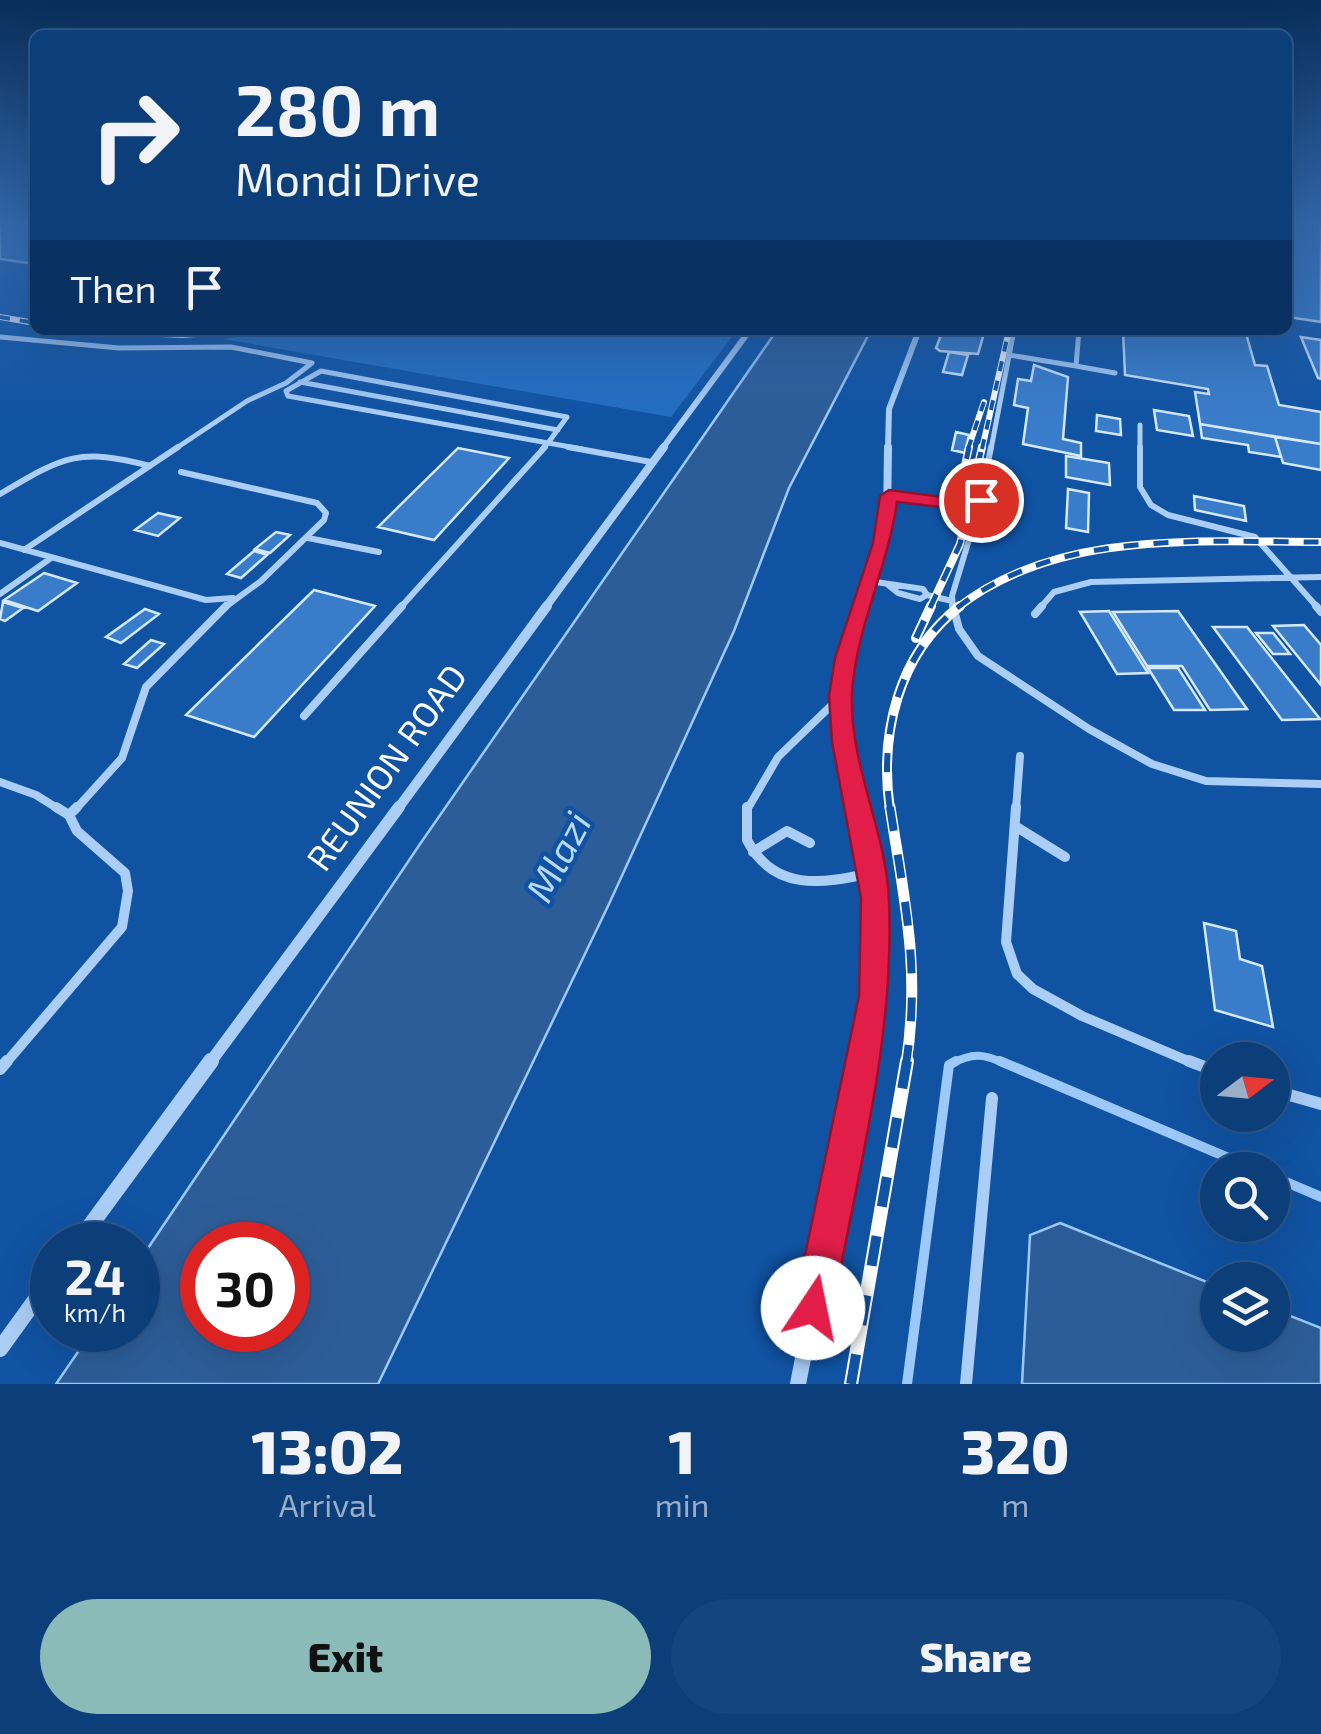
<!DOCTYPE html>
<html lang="en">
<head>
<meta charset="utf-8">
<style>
  :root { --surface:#0c3e7a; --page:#15457f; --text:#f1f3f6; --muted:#9aaec7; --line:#2c578b; --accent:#8bbbb9 }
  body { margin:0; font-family:"Exo 2",sans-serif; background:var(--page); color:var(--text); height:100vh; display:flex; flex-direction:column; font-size:38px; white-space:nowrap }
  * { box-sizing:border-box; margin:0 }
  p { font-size:32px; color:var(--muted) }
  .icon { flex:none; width:55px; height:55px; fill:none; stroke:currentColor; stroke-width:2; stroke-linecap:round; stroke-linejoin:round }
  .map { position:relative; height:1384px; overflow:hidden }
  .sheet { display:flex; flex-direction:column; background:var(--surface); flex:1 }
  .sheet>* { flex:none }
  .top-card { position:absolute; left:30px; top:30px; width:1262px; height:305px; border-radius:15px; box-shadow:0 10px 40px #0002,0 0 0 2px var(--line); background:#0c3e7a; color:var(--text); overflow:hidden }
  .needle { width:65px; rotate:74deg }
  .controls { position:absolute; left:1200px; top:1042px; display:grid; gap:20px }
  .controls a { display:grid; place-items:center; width:90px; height:90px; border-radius:50%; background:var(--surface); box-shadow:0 10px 40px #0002,0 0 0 2px var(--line); font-size:50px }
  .speed { position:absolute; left:30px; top:1222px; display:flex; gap:20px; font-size:50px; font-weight:700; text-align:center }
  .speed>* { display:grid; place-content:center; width:130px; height:130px; border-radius:50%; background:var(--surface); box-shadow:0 10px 40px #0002,0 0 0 2px var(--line); line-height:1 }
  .speed small { font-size:25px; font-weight:400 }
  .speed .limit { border:15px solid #d22; background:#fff; color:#111 }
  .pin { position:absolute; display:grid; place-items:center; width:85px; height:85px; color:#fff; margin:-42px; border:5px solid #fff; border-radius:50%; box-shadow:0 2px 10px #0007 }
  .me { position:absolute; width:110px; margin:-55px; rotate:11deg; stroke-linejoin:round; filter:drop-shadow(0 0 8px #0008) }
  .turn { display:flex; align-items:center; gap:35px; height:210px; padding:0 40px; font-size:45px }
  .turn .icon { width:130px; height:130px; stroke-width:2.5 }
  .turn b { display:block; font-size:70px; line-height:85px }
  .then { display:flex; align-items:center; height:95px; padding:0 40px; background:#0003; gap:20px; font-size:38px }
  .eta { display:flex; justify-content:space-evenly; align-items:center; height:170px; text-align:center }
  .eta b { font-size:60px; font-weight:800; line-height:70px }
  .primary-button { display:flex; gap:20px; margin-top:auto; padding:20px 40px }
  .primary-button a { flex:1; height:115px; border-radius:60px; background:var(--accent); color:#111; font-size:40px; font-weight:800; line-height:115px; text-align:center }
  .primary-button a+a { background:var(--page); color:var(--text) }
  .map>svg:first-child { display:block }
  .green { fill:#236ec1 }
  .water { fill:#2d5d98; stroke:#9cc9f9; stroke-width:2.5; fill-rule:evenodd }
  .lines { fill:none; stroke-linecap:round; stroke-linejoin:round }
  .stream-far1 { stroke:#9cc9f9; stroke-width:8 }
  .stream { stroke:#9cc9f9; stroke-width:10 }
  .building { fill:#397cc9; stroke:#d4e8fe; stroke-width:2.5 }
  .service-far4 { stroke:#abcef6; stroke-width:5 }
  .service-far3 { stroke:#abcef6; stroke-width:6 }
  .service-far2 { stroke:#abcef6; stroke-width:8 }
  .service-far1 { stroke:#abcef6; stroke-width:10 }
  .service { stroke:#abcef6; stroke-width:12 }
  .minor-far4 { stroke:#abcef6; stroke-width:6 }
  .minor-far3 { stroke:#abcef6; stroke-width:8 }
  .minor-far2 { stroke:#abcef6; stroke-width:10 }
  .minor-far1 { stroke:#abcef6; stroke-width:12 }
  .minor { stroke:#abcef6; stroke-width:16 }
  .rail-far4-casing { stroke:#fff; stroke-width:6 }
  .rail-far3-casing { stroke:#fff; stroke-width:8 }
  .rail-far2-casing { stroke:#fff; stroke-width:10 }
  .rail-far1-casing { stroke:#fff; stroke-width:11 }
  .rail-casing { stroke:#fff; stroke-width:14 }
  .rail-far4 { stroke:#1053a3; stroke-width:4; stroke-dasharray:10; stroke-linecap:butt }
  .rail-far3 { stroke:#1053a3; stroke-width:5; stroke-dasharray:15; stroke-linecap:butt }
  .rail-far2 { stroke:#1053a3; stroke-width:6; stroke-dasharray:19; stroke-linecap:butt }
  .rail-far1 { stroke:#1053a3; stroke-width:8; stroke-dasharray:24; stroke-linecap:butt }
  .rail { stroke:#1053a3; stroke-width:10; stroke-dasharray:30; stroke-linecap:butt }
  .route { fill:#e11d48; stroke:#92132f; stroke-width:2.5 }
  .labels { text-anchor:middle; stroke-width:9; stroke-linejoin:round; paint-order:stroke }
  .street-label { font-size:35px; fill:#fff; stroke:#1053a3 }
  .water-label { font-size:38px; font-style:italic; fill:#b8d8fc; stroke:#1053a3 }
</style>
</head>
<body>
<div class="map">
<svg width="1321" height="1384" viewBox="0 0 1321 1384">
  <rect width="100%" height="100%" fill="#1053a3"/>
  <path class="green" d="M293,330H737L671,417L223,339Z"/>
  <path class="water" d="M777,330H871L789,488L734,631L609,904L378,1384H56L93,1330H138V1263L420,844ZM202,1245H288V1330H202Z
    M1060,1223L1217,1286L1218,1335H1272L1273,1309L1321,1328V1384H1022L1030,1235Z"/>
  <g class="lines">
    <path class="stream-far1" d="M951,1064C973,1052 984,1054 1006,1064"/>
    <path class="stream" d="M1000,1061L1257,1170
      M1272,1176L1321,1197
      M907,1384L949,1065L956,1061"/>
  </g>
  <path class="building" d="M0,223H35V264L0,259Z
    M1288,223H1321V322L1288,317Z
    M943,330H985L978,354L940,351L936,348Z
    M1123,330H1245L1255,365L1267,366L1279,405L1321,412V444L1200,424L1195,392L1209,394L1208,389L1125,375Z
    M1301,337L1321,340V379L1318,378Z
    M949,352L968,355L962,375L943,372Z
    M1034,365L1068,377L1063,439L1081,443V456L1023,444L1028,408L1014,405L1018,379L1031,381Z
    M1154,410L1189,416L1193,436L1157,430Z
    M1097,415L1120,419L1121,435L1096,431Z
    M1200,424L1275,437L1281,457L1249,452L1248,445L1202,438Z
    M956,432L969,435L965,453L952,450Z
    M1275,437L1321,444V470L1283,463Z
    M458,448L509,458L434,540L378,527Z
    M1066,456L1109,463L1110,485L1066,477Z
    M1068,489L1089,493L1088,532L1066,528Z
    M1194,496L1244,506L1246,521L1195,510Z
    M158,513L180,518L158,536L135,530Z
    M276,532L290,535L270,553L255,549Z
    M254,551L267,555L241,578L227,574Z
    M44,573L77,583L38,611L4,600Z
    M314,590L375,606L254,737L186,715Z
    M3,602L23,608L5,621L0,619Z
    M145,609L159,614L121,643L106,637Z
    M1109,611L1148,673L1117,674L1080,612Z
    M1178,611L1247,709L1210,710L1182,666H1147L1113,612Z
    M1304,625L1321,645V685L1273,626Z
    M1213,627H1247L1320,719L1282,720Z
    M1256,633H1273L1290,654H1273Z
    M151,640L164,644L137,668L124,664Z
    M1148,668H1178L1205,710H1174Z
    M1204,923L1236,931L1240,959L1262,966L1273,1027L1215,1010Z"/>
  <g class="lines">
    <path class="service-far4" d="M0,337L119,348L231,347L312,363L286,383L247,401L175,449
      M1009,355L1076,366L1079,330
      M1076,366L1115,373
      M321,371L567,417L548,443L288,396L286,391Z
      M300,382L558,430
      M1140,425V449
      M548,443L582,449
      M542,449L548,443
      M991,449L1014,330"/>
    <path class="service-far3" d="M568,447L651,462
      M1140,447V487L1151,505L1168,515L1255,537L1318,608
      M181,472L317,503L326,513L324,520L261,581L224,608
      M0,494C63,457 77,447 150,466
      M889,496L957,504L981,500L991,447
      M308,538L379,552
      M0,543L206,600L233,598
      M24,550L178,447
      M869,581L923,589L927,595L920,599L898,593L888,585
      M0,594L51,558
      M927,595L952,601
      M400,608L545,447
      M953,608L952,596L981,500
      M1040,608L1054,592L1091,582L1321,577"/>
    <path class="service-far2" d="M953,606L959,629L978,656L1089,729L1152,764L1206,781L1321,784
      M1316,606L1321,612
      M1035,614L1042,606
      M304,716L402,606
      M0,782L36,795L60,810
      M75,810L122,758L146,687L226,606
      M747,810L778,757L841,696
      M1016,810L1020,756"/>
    <path class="service-far1" d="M747,807V840C774,892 822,884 871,873
      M1016,807L1006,942L1017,974L1033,989L1082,1016L1195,1064
      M69,815L77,807
      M1015,826L1065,857
      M753,852L787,831L810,843
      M5,1064L122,927L128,891L125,873L77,831L69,815L56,807"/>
    <path class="service" d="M1189,1061L1218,1072
      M0,1069L7,1061
      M1272,1090L1321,1104
      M966,1384L992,1098"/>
    <path class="minor-far4" d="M662,449L750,330
      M888,449L889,409L919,330"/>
    <path class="minor-far3" d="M545,608L664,447
      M861,608L887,521L888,447"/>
    <path class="minor-far2" d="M397,810L547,606
      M857,810L844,742L842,683L862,606"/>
    <path class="minor-far1" d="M857,807L875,898L874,996L861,1064
      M209,1064L399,807"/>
    <path class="minor" d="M76,1245L211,1061
      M0,1349L52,1277
      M798,1384L861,1061"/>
    <g class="rail-far4-casing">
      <path id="rail-far4" d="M0,317L35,323
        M80,330L182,335L250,330
        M968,449L984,402
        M982,449L1009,330"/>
    </g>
    <g class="rail-far3-casing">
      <path id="rail-far3" d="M960,488L969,447
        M930,608L960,544L982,447
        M957,608C1058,529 1199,542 1321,542"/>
    </g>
    <g class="rail-far2-casing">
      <path id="rail-far2" d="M916,638L931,606
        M890,810C879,734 898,654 960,606"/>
    </g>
    <g class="rail-far1-casing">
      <path id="rail-far1" d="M890,807C904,899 921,969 906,1064"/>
    </g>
    <g class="rail-casing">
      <path id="rail" d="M851,1384L907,1061"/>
    </g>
    <use href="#rail-far4" class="rail-far4"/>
    <use href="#rail-far3" class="rail-far3"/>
    <use href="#rail-far2" class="rail-far2"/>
    <use href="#rail-far1" class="rail-far1"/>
    <use href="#rail" class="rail"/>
  </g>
  <linearGradient id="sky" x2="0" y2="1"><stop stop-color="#092e5a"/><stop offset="0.53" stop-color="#3166a9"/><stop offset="1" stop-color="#3166a9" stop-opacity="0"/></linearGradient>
  <rect width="1321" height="417" fill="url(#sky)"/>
  <path class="route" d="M889,490L957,499L981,495L990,500L957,509L897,502C888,567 856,628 852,693C849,765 887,832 889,902C895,1038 857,1175 833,1308L827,1321L813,1327L799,1321L794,1308L859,996L861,898L832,742L829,696L835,658L873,543L880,496Z"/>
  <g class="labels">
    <g class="street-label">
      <text transform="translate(387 768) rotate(-54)" y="12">REUNION ROAD</text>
    </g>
    <g class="water-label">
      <text transform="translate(559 857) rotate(-62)" y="13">Mlazi</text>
    </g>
  </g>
</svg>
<div class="controls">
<a><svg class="needle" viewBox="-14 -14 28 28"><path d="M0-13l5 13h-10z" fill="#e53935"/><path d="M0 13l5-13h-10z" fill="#9aaec7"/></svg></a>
<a><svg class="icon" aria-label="search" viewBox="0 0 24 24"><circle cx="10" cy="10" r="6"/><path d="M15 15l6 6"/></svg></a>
<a><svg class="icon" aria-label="layers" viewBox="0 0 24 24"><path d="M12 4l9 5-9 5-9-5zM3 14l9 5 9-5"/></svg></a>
</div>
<div class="speed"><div>24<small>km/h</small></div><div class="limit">30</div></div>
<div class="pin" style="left:981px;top:500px;background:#d93025"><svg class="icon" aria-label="arrive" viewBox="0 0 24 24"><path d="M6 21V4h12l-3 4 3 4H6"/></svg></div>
<svg class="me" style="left:813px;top:1308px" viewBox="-20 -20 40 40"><circle r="19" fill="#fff"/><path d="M0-13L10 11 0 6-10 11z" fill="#e11d48"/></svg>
<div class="top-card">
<div class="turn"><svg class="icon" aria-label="right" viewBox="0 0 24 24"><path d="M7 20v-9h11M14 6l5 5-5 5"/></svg><div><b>280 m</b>Mondi Drive</div></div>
<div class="then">Then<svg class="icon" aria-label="arrive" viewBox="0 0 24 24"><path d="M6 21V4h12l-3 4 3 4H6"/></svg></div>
</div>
</div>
<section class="sheet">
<div class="eta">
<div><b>13:02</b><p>Arrival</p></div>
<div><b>1</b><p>min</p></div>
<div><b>320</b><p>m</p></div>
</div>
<div class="primary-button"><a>Exit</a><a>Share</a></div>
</section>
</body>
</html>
